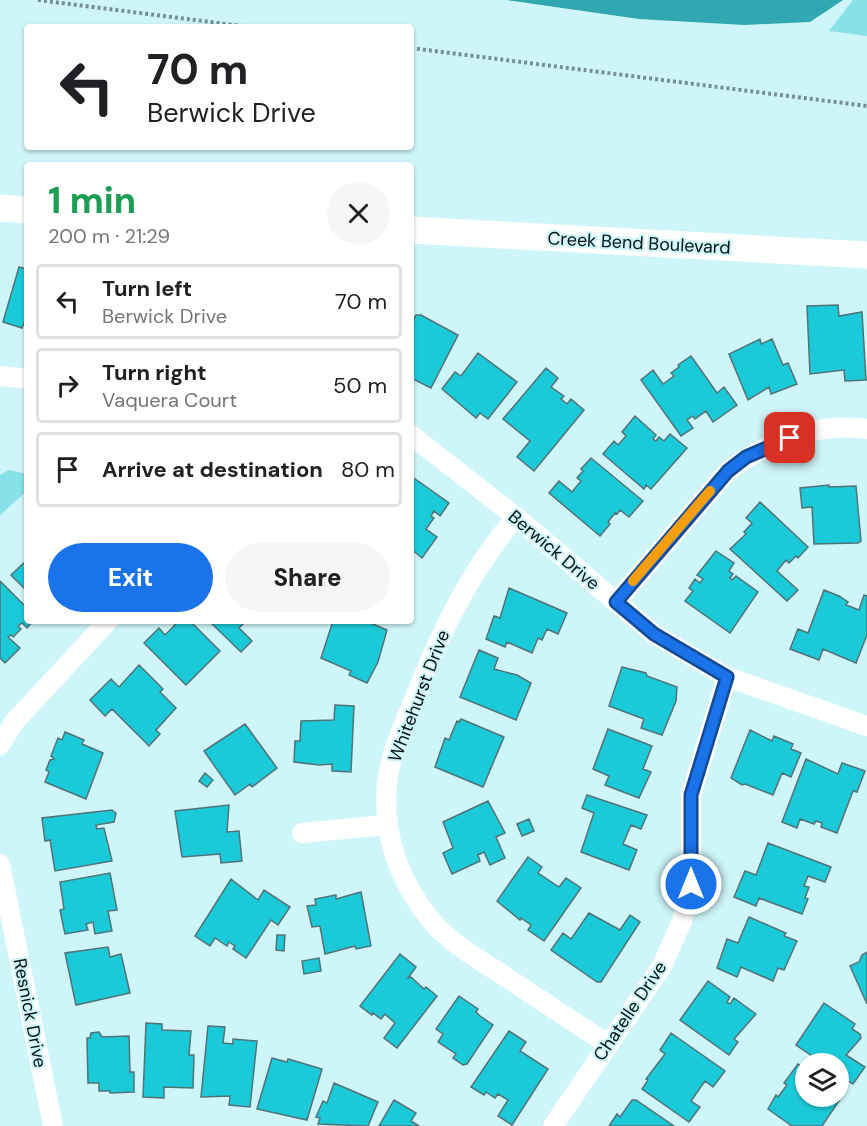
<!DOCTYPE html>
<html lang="en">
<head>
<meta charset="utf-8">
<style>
  :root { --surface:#fff; --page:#f6f6f6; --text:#202124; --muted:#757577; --line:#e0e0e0; --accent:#1a73e8 }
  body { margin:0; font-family:"DM Sans",sans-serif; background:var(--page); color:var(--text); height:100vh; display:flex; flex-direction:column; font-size:22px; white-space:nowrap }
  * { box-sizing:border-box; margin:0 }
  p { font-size:20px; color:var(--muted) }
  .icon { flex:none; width:33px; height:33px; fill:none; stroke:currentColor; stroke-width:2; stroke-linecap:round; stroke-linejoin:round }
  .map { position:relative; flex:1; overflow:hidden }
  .sheet { position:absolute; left:24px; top:162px; width:390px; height:462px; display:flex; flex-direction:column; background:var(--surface); border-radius:6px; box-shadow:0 2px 4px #0004 }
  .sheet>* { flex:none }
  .guide { position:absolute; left:24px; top:24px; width:390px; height:126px; border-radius:6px; box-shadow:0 2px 4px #0004; background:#fff; color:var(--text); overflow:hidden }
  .controls { position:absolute; left:795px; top:1053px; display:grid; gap:12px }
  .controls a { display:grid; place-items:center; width:54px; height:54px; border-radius:50%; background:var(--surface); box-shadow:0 2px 4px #0004; font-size:30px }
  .pin { position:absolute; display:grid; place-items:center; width:51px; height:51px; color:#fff; margin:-26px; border-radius:12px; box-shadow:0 3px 9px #0006 }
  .me { position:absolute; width:66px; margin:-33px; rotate:0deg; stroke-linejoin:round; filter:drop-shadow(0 0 4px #0008) }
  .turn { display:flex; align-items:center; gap:21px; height:126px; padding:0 24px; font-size:27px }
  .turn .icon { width:78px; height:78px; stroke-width:2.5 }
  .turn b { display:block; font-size:42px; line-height:51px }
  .round { display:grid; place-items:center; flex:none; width:63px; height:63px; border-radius:32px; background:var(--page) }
  .headline { display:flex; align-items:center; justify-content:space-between; height:102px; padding:0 24px }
  h1 { font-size:36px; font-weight:800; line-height:45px; color:#1e9e55 }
  .action { display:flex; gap:12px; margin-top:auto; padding:12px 24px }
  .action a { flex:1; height:69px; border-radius:36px; background:var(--accent); color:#fff; font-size:24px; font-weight:800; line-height:69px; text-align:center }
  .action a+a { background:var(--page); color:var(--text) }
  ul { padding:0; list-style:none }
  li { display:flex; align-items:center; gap:18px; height:75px; margin:0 12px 9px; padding:0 12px; border:3px solid var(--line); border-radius:6px }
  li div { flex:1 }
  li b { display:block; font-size:22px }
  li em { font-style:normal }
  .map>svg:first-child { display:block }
  .green { fill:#88e0e9 }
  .water { fill:#30a7b1 }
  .building { fill:#1bcad8; stroke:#507377; stroke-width:1.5 }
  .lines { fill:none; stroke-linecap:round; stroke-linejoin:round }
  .path { stroke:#749093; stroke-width:4; stroke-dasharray:3 3; stroke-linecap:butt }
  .street { stroke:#fff; stroke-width:20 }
  .secondary { stroke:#fff; stroke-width:27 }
  .route-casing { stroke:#114b97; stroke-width:15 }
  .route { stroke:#1a73e8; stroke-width:10 }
  .slow { stroke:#f59e0b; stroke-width:10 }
  .labels { text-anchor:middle; stroke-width:4.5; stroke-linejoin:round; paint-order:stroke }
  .street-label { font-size:18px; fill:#051214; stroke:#cef5f9 }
</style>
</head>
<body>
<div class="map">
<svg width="867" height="1126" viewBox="0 0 867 1126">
  <rect width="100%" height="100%" fill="#cef5f9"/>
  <path class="green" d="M853,0H867V36L829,31Z
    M9,470L27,474V491L0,515V475Z"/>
  <path class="water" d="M507,0H843L810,22L744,25L639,19Z"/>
  <path class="building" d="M19,267L27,269V324L24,323L22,328L3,322Z
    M838,305L839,316L862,312L866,380L845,381L844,370L810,374L807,306Z
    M416,315H421L458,335L431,388L413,379L411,375V325Z
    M760,339L761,344L772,339L783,365L788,363L797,384L771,394L769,387L748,400L729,354Z
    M478,353L517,382L488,419L480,413L476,418L442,389L455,372L461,376Z
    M691,356L717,393L724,387L737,405L713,422L706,411L695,419L693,416L687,420L693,428L681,436L641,380L653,370L663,384L674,376L671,373L679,367L678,365Z
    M546,368L558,378L551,387L564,396L561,399L567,404L571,399L584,410L534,471L517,457L530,441L503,419Z
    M635,416L656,435L653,439L656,441L659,437L664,441L670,434L687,448L651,489L646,485L644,489L603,454L614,441L618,445L626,436L622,432Z
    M591,458L643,501L629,517L620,510L617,514L615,513L608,522L610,524L600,536L549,493L559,481L572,492L581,481L577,478L583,471L581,469Z
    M411,476L449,503L440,516L434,511L431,516L434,518L426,529L437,537L422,558L411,549Z
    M829,485V487L856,486L861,541L858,543L814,544L812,507L802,508L800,488Z
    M760,502L808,547L798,558L796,556L789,563L786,560L777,571L798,590L787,601L730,549L746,534L744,532L752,523L746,518Z
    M716,551L734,563L729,571L733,574L730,578L732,580L736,576L758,592L730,633L685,601L693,591L689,588L695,579L700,583L703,579L697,575Z
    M27,560V591L11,575Z
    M0,581L27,608V621H33L27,628L22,623L18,626L21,629L13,637L11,635L8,637L20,648L5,663L0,658Z
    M509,588L567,613L558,634L547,629L542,640L538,638L532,653L507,642L505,647L486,639L494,616L500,618Z
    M824,590L839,596L848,602L846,605L859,610L864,595L867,596V635L856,663L823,649L819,660L790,649L798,629L808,633Z
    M190,621L220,651L186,685L144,643L159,628L165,635L175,625L173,621Z
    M209,621H246L239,628L252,641L241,652Z
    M333,621H366L387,630L378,662L367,683L349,675L351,671L321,658Z
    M479,650L498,658L494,669L517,675L531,683L516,720L460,697Z
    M139,665L163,689L160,692L176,708L156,730L160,734L149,746L112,709L105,716L90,700L111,679L119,687Z
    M622,667L646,673L647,676L677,687L676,701L662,735L641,728L644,719L609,706Z
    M335,705L354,706L351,772L332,771V764L319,765L294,762L295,741H300L301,721L334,720Z
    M461,719L504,737L483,787L435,767L445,738L449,740L457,721L459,722Z
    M245,724L277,768L252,787L250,784L235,795L204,751Z
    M608,729L652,746L643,769L651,772L639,798L605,785L609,776L593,769Z
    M750,730L772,741L774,736L793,744L791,749L801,753L791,777L782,773L773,795L745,784L742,785L731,778Z
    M65,732L84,740L82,744L103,753L86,799L45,782L49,772L46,770L50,760L54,759L51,756L58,738L62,740Z
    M806,759L838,774L842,763L865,771L857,792L853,791L837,833L821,827L822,823L816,821L814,824L800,819L797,828L782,822Z
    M205,773L213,780L207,787L199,781Z
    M587,795L647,815L641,829L631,825L623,844L637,850L629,870L581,852L594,813L582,808Z
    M488,801L505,833L496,837L505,858L490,865L484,852L478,855L480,861L452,874L443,853L453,848L443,822Z
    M229,805L227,832L239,831L242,861L221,863L220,854L182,857L175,811Z
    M112,810L116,813L114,822L96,825L97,829L104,828L112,861L55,871L50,840L45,841L42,818Z
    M529,819L534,831L522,836L517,824Z
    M768,843L831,867L825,882L808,876L804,886L809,887L805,898L808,899L802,914L759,898L756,906L734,897L745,871L756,875Z
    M528,857L542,867L538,873L559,887L566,878L581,888L544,941L528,930L531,925L521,918L520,920L497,901Z
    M110,873L117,910L108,911L112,931L95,934L93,922L86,924L88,930L65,934L60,910L64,909L60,882Z
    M231,879L258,900L264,890L290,907L278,925L271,920L246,958L233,949L235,946L229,942L227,946L215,938L210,946L195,936Z
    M361,892L371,946L356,949L355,946L325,954L320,926L312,927L307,906L316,905L315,899L336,895V899Z
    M589,913L620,930L630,915L640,922L601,982H597L551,950L563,933L571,939Z
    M749,917L786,933L784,936L797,941L784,970L778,968L773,981L741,967L737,977L717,968L727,939L738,943Z
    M277,935H285L284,951L276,950Z
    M108,947L110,957L121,954L130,993L76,1005L65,953Z
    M867,952V1004L850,966L859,962L862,955Z
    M400,954L416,967L408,978L411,977L424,989L426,987L437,996L397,1048L384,1038L395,1023L385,1014L381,1019L373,1013L372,1015L360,1006Z
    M319,958L321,971L304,974L302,961Z
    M708,981L730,997L727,1002L730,1004L734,998L756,1014L734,1039L738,1042L729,1055L680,1020Z
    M459,996L478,1009L476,1012L480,1016L493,1025L467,1064L463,1065L453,1058L456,1054L438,1042L443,1034L436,1029Z
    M824,1003L855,1024L852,1029L860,1034L861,1038L846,1055L865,1067L853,1084L838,1074V1064H824L796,1045Z
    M146,1023L162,1024V1030L191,1031L189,1055H194L193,1088L164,1087V1098L143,1097Z
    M208,1026L225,1027L223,1043L233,1044V1039L257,1041L250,1107L229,1105L230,1096L201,1097Z
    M509,1031L526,1042L520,1051L548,1069L512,1125L498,1116L508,1100L498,1094L495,1098L486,1092L484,1095L471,1087Z
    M99,1032L102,1037L129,1036L130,1072H134V1092L110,1093V1091H99V1083H88L87,1038H90L91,1033Z
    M671,1033L725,1071L713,1087L705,1081L691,1101L700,1107L689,1122L642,1089L648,1080L646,1079L665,1054L660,1050Z
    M272,1058L287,1062L288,1059L322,1069L307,1120L257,1109Z
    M798,1064L806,1069V1096H838V1092L843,1095L822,1126H792L768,1109L776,1095L778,1097L787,1085L784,1083Z
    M334,1083L378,1102L368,1126L318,1124L320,1118L316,1117L323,1101L327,1103Z
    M394,1100L416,1113L411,1121L419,1126H379Z
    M632,1100H636L674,1126H609L617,1114L620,1117Z"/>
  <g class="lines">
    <path class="path" d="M38,0L250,27
      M411,48L867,106"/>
    <path class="street" d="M0,376L27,379
      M411,435L516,517L654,634L727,677L867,726
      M516,517C472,568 443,627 418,690C406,720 390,752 387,784C382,837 401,886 436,926C456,947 485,963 509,979C542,1001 575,1023 608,1044
      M616,602L728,471C768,441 817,422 867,429
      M0,745L15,721L108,621
      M302,833L386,825
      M0,864L53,1126
      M553,1126L662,966L682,921L691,884V795L727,677"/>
    <path class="secondary" d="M0,208L27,210
      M411,230L867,255"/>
  </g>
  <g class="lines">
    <g class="route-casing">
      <path id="route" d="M691,884V795L727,677L654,634L616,602L728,471L746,457L790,438"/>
    </g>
    <use href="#route" class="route"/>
    <path class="slow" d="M633,581L710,491"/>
  </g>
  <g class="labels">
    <g class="street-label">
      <text transform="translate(639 243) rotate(3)" y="6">Creek Bend Boulevard</text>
      <text transform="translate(554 550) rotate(40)" y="6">Berwick Drive</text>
      <text transform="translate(419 696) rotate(-69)" y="6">Whitehurst Drive</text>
      <text transform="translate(630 1011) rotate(-56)" y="6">Chatelle Drive</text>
      <text transform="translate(30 1013) rotate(79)" y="6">Resnick Drive</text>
    </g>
  </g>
</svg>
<div class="controls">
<a><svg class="icon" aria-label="layers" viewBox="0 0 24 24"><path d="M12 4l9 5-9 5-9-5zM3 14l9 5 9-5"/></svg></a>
</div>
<div class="pin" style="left:790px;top:438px;background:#d93025"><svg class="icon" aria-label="arrive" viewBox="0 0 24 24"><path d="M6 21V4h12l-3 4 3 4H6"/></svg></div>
<svg class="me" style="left:691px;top:884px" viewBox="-20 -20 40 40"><circle r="17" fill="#1a73e8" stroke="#fff" stroke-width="3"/><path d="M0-11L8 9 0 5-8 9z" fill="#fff"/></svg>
<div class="guide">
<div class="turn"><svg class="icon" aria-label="left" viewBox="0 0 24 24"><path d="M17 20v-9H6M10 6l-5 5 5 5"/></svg><div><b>70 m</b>Berwick Drive</div></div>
</div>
<section class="sheet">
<div class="headline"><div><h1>1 min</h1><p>200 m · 21:29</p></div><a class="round"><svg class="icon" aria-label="close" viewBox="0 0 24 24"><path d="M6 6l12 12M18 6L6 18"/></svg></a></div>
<ul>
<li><svg class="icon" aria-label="left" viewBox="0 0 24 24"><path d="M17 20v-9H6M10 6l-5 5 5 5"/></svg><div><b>Turn left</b><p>Berwick Drive</p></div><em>70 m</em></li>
<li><svg class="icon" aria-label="right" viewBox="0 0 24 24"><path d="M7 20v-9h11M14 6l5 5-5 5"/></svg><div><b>Turn right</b><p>Vaquera Court</p></div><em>50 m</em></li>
<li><svg class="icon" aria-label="arrive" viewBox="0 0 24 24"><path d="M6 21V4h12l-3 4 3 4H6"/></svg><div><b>Arrive at destination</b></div><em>80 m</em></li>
</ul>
<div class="action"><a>Exit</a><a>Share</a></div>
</section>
</div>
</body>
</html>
